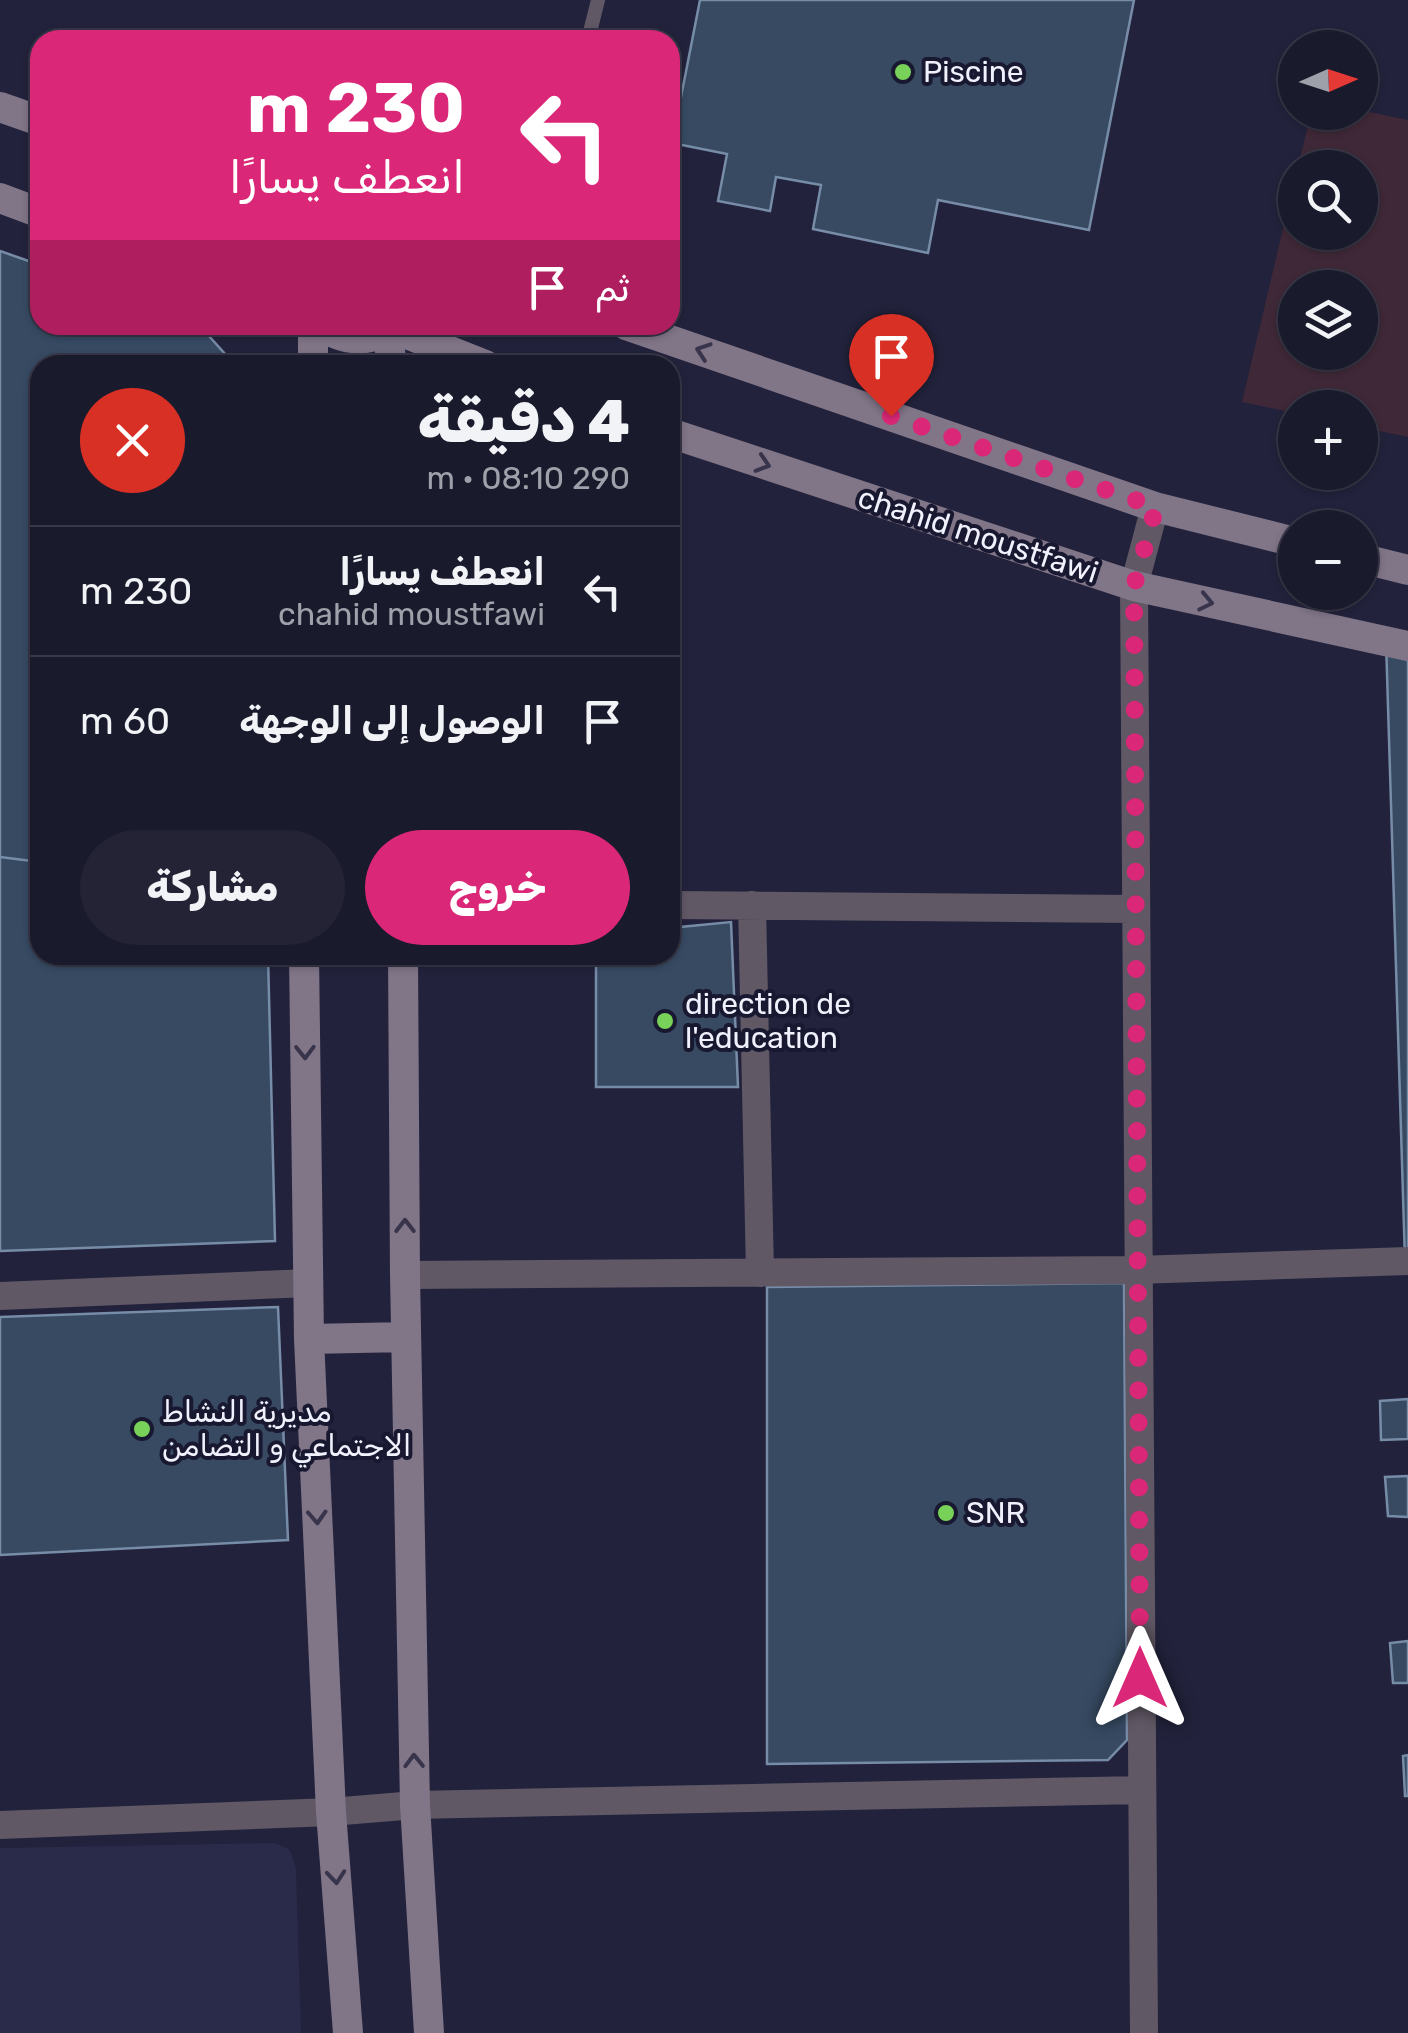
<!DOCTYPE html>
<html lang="ar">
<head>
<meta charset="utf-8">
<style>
  :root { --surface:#1a1a2d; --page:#232335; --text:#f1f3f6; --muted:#9fa1aa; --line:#383849; --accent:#db2777 }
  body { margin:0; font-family:Rubik,"Noto Sans Arabic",sans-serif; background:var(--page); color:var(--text); direction:rtl; height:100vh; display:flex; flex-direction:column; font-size:38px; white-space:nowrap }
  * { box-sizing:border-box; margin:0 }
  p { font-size:32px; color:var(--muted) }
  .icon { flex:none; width:55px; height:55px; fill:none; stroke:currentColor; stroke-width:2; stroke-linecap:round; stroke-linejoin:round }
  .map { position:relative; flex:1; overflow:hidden; direction:ltr }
  .side { position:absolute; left:30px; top:355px; width:650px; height:610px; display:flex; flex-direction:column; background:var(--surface); border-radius:30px; box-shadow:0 2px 8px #0004,0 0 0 2px var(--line); direction:rtl }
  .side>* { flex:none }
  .guide { position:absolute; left:30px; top:30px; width:650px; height:305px; border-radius:30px; box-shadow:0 2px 8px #0004,0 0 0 2px var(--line); direction:rtl; background:#db2777; color:#fff; overflow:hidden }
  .needle { width:65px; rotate:87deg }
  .tools { position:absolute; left:1278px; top:30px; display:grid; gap:20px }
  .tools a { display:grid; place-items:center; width:100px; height:100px; border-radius:50%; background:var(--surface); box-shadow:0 2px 8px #0004,0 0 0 2px var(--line); font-size:50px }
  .pin { position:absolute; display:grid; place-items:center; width:85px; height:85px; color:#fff; margin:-102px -42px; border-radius:50% 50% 50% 0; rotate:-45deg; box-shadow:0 0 10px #0007 }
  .pin .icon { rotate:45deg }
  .me { position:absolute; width:110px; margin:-55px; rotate:0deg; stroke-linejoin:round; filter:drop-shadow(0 0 8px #0008) }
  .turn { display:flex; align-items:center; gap:35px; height:210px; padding:0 50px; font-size:45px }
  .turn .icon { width:130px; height:130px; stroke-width:2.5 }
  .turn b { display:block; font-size:70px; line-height:85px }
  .then { display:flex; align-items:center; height:95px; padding:0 50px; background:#0003; gap:20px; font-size:38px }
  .round { display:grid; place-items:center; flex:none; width:105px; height:105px; border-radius:52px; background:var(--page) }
  .headline { display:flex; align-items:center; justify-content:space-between; height:170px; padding:0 50px }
  h1 { font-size:60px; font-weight:800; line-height:75px }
  .cta { display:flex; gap:20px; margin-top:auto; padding:20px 50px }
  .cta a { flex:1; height:115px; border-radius:60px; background:var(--accent); color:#fff; font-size:40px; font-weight:800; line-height:115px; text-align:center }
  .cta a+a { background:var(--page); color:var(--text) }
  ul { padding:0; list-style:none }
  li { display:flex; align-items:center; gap:30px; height:130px; padding:0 50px; border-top:2px solid var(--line) }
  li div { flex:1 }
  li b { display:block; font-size:38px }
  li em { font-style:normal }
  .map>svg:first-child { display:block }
  .built { fill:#2a2a4a }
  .green { fill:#3f2837; fill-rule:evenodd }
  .building { fill:#374a62; stroke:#778ca7; stroke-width:2.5 }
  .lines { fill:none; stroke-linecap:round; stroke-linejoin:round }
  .lane { stroke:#605865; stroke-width:14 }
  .street { stroke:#605865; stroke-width:28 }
  .secondary { stroke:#817588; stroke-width:30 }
  .oneway { stroke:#38344b }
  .route { stroke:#db2777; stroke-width:18; stroke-dasharray:0 32.4 }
  .poi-dot { fill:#78d158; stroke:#191831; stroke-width:4 }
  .labels { text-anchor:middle; stroke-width:8; stroke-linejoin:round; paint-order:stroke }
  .poi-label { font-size:30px; fill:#f0f1fc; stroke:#191831; text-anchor:start }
  .street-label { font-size:30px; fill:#f0f1fc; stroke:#191831 }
</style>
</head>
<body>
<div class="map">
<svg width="1408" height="2033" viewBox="0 0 1408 2033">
  <rect width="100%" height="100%" fill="#22223c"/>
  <path class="built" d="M275,1843L290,1850L296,1869L301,2033H0V1848Z"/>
  <path class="green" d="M1360,110L1408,120V437L1360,427V408H1295V413L1242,402L1295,178V232H1360V168L1298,167L1311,113L1360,112ZM1295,288H1360V352H1295Z"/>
  <path class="building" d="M700,0H1134L1089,230L938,200L928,253L813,229L821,185L776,177L770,211L718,201L727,154L672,143Z
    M0,251L40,265V325H199L235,365H40V862L0,857Z
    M1386,641L1408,650V1261H1405Z
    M0,857L40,862V955H268L275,1241L0,1251Z
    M731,922L738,1087H596V955H670V928Z
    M1124,1283L1127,1740L1108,1760L767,1764V1287Z
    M278,1307L288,1540L0,1555V1317Z
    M1408,1399V1439L1381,1440L1380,1401Z
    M1408,1476V1517L1388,1516L1385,1477Z
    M1408,1641V1683H1393L1390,1643Z
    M1408,1755V1796H1405L1403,1756Z"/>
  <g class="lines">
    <path class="lane" d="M588,40L598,0"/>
    <path class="street" d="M670,905L1136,909
      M752,905L760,1273
      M405,1275L1137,1270L1408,1261
      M0,1296L309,1283
      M0,1825L331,1812L415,1805L1141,1790
      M1144,2033L1134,586L1155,507"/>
    <path class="secondary" d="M0,107L40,121
      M0,198L40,213
      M321,325C343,342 372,344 394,325
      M626,325L1155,507L1295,542
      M392,328L485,365
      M387,331L392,365
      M313,365V325
      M670,433L1134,586L1408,646
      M1360,558L1408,570
      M304,955L309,1339L331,1812L348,2033
      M403,955L405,1275L415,1805L429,2033
      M309,1339L406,1337"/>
  </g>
  <defs><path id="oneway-chevron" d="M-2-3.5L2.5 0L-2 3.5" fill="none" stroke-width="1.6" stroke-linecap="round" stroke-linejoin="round" transform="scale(2.5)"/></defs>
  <g class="oneway">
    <use href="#oneway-chevron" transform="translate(703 351) rotate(-161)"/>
    <use href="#oneway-chevron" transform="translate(763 464) rotate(18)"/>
    <use href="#oneway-chevron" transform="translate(1206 602) rotate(12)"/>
    <use href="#oneway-chevron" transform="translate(305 1052) rotate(89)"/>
    <use href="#oneway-chevron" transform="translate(405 1226) rotate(-90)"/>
    <use href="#oneway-chevron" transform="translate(317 1517) rotate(87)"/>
    <use href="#oneway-chevron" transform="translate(414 1761) rotate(-91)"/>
    <use href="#oneway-chevron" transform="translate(336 1877) rotate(85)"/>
  </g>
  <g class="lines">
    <path class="route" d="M891,416L1156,507L1134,586L1140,1678"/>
  </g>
  <g class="poi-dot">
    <circle cx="903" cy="72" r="10"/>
    <circle cx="665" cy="1021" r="10"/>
    <circle cx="142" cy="1429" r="10"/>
    <circle cx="946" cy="1513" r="10"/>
  </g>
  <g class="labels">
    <g class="poi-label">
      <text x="923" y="82">Piscine</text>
      <text x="685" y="1014">direction de<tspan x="685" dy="34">l'education</tspan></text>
      <text x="162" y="1422">مديرية النشاط<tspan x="162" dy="34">الاجتماعي و التضامن</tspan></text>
      <text x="966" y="1523">SNR</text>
    </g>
    <g class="street-label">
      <text transform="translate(978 535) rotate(18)" y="10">chahid moustfawi</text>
    </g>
  </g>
</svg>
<div class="tools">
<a><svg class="needle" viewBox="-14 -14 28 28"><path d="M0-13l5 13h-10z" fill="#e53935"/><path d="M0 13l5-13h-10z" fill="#9fa1aa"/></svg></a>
<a><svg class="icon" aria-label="search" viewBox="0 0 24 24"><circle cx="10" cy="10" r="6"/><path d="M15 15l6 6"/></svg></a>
<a><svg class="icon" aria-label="layers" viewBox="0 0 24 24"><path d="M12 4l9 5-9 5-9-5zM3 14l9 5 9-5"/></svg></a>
<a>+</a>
<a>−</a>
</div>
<div class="pin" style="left:891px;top:416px;background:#d93025"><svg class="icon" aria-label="arrive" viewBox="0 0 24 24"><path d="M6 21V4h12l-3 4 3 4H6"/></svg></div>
<svg class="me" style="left:1140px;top:1678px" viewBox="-20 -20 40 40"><path d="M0-17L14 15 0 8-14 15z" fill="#db2777" stroke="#fff" stroke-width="4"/></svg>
<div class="guide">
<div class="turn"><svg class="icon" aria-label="left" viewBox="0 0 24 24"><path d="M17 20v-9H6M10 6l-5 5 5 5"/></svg><div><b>230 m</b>انعطف يسارًا</div></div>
<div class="then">ثم<svg class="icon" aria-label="arrive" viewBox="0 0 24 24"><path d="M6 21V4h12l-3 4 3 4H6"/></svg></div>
</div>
<section class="side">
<div class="headline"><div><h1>4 دقيقة</h1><p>290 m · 08:10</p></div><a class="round" style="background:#d93025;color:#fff"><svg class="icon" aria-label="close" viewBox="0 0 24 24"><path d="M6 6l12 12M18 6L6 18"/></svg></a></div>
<ul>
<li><svg class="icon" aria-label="left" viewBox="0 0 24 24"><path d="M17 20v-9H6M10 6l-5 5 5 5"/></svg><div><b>انعطف يسارًا</b><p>chahid moustfawi</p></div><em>230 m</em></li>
<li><svg class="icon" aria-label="arrive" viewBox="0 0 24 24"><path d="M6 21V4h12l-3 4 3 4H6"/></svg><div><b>الوصول إلى الوجهة</b></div><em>60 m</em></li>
</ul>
<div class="cta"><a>خروج</a><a>مشاركة</a></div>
</section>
</div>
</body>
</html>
